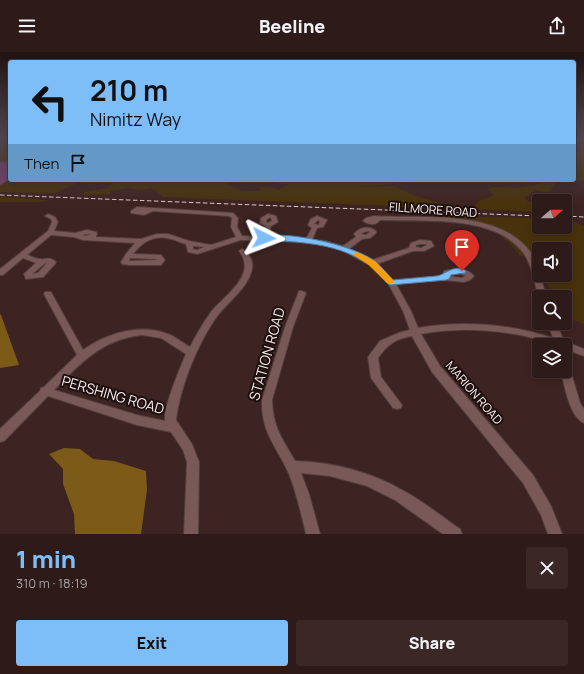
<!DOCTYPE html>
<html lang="en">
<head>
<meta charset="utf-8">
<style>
  :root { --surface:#2e1a19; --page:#3a2726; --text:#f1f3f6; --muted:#a7a1a2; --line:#493838; --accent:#7dbef9 }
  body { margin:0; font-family:Manrope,sans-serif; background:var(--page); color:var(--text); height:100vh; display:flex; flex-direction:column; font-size:15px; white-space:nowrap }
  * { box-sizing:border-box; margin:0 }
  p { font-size:13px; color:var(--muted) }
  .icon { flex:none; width:22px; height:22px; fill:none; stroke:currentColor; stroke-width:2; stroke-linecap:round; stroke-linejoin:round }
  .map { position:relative; height:482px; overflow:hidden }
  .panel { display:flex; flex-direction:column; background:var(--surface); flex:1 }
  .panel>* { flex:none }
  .guide { position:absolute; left:8px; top:8px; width:568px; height:122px; border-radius:4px; box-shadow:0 2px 6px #0003,0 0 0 1px var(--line); background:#7dbef9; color:#111; overflow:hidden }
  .needle { width:26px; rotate:70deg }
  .tools { position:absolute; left:532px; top:142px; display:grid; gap:8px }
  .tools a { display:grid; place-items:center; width:40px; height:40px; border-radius:4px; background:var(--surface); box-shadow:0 2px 6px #0003,0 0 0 1px var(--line); font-size:20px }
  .pin { position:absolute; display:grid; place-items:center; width:34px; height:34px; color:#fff; margin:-41px -17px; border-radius:50% 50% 50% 0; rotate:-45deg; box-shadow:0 0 4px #0007 }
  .pin .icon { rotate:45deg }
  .me { position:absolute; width:44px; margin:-22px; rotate:93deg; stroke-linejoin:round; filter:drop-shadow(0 0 3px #0008) }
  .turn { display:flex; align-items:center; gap:14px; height:84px; padding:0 16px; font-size:18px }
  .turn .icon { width:52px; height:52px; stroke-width:2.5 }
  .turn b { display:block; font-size:28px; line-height:34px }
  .then { display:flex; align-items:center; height:38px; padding:0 16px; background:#0003; gap:8px; font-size:15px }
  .round { display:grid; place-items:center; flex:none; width:42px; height:42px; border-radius:4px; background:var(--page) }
  .overview { display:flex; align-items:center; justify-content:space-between; height:68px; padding:0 16px }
  h1 { font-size:24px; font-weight:800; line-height:30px; color:var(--accent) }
  .button { display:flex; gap:8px; margin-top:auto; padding:8px 16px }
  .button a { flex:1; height:46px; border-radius:4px; background:var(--accent); color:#111; font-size:16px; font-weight:800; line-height:46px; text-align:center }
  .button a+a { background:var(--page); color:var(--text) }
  header { display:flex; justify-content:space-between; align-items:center; height:52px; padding:0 16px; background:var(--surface); font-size:18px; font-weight:800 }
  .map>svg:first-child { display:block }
  .green { fill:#47320b }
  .forest { fill:#7c5a17 }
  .water { fill:#7c3e77 }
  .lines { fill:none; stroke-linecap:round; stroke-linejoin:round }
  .minor-casing { stroke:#533e3c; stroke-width:2 }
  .minor { fill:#785957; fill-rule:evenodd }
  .rail { stroke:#dfcecd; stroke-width:1; stroke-dasharray:4.5 2.5; stroke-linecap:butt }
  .route { fill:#7dbef9; stroke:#517ca2 }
  .slow { fill:#f59e0b }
  .labels { text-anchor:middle; stroke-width:4; stroke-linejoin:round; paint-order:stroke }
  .street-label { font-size:12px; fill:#fdeeed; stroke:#1c100f }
  .near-street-label { font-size:14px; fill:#fdeeed; stroke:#1c100f }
</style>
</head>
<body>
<header><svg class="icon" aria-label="menu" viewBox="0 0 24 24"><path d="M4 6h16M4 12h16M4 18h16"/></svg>Beeline<svg class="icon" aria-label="share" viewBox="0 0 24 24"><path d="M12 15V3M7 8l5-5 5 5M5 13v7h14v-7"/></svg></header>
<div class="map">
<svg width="584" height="482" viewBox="0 0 584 482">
  <rect width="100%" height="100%" fill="#3d2321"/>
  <path class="green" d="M0,86H10V128H85L55,141L0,140Z
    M574,87H584V129C572,128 560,127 551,136L552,138C547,142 540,139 535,138L528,144H525L524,146L539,156V160L164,145L152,136L140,138L128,136L110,139V142L84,143V140L108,136L107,135L114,130L113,128H219L242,139H260V135L276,136L277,138L289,133L241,128H440L357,135L395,134L415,144L462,157L474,154L479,149L494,143L488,137L492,135L517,136L536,133L547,128H574V111H580L574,110Z
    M0,145L48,148L43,150H0Z
    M439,164L539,166V175H565V166L584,174V272L565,265V245H556L541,224L565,223V197H539V215L534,205L520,204C498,173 478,173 443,167Z"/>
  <path class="forest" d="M0,262L1,263L19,313L0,316Z
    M64,396L80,397L93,407L114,409L146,419L147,438L141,482H75L74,462L63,432V417L49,402Z"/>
  <path class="water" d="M10,109V127L0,133V110Z"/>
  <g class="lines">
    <g class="minor-casing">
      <path id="minor" d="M580,86H584V87L578,89V87Z
        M137,155L233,161L238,166L237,175L242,184L261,185L265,174L260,171L261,166L268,162L276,164L278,170L271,174L268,185L306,187L312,176L308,173L311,167L317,164L327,168L323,175L317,176L312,188L325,189L343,194L356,185L354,182C360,175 368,173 376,179V181L370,186L362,187L349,197L372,208L409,196L411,191L420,188L431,189L434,194L424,199H413L377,212L393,228L443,224L444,219C455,217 466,215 474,224L470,228L464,230L444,228L396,232L411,259L418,276C462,268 511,272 553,286L548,271H556L564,289L584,297V304L565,297V293C550,293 535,286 520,283C488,277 452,276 421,282L440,314L533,423L551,454L562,482H548L541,463L523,431L432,320L412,284C395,287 388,292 378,306L381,325L402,353L401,356L397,357L393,356L371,326L368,305L380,289L401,280L410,278L403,259L388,231L369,213L342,198L324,193L298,190L241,188L197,202L188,200L186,192C181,191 176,188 171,187C155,182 142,190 133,202L161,203L165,208L161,213H129L122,212L121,210L126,202L135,191L83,188L74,185L51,183L27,203C31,204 36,207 40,207C47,208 49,204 56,210L55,212L43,225L26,227L24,222L36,211L23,206L3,223H0V217L48,179L52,170L51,167L45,164L48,162L55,165L58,170L54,179L75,181L87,178L96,180L97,181L96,185L141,187L157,182H168L189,189L211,193L236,185L231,175L232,166L229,164L153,159L144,163L131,161V159ZM269,166H271L272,169L268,171L266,170L267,167ZM318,168L320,169L319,173L314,172ZM369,179L370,180L366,183L361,182L364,180ZM87,182H90L86,184L82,183ZM420,192H427V193L421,196L416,195V193ZM193,194L204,195L197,198L193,197ZM130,206L156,207L157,208L129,209ZM47,211L38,221L32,222L44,212ZM456,221L461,222L466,224L461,226L450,224V222Z
        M374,164C421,167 495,157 528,197C539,210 541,230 547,245H539C534,231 532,211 522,199C492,162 424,170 380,168C376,174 369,173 363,169L366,166Z
        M242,197C249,200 254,210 252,217C248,236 229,249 218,263C198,290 180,335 176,368L192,392L199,410L198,482H184L187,410L183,398L171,380L137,373L48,344L4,389L0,390V377L40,339L41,336L44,335L77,303L44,242L45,240H51L52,242L83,298C107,281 140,271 168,282C176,285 183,291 190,295C196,283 203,271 211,260C225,243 258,223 239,199ZM142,283L161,286L186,302C180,316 163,356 165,369L137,363L54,338C81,311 102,287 142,283Z
        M299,239H302L306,241L293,275L272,348C273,376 282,386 295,409C333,410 371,420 404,439C424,450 441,464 460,477L462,482H443L395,448L367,434L330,424L301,421L309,442L320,482H306C301,462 297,442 289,422C277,394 261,382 262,348L285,275Z
        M565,313L569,314L570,317L580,351L584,357V371C570,366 564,332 561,319H565Z"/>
    </g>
    <use href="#minor" class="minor"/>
    <path class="rail" d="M0,143L539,164
      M565,164L584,165"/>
  </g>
  <linearGradient id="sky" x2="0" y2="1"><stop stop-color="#221312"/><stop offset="0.56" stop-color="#51454e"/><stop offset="1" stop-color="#51454e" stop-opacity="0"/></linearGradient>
  <rect width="584" height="153" fill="url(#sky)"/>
  <path class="route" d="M262,184C288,179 355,193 376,210C382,215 387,222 393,228L437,224C444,223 456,211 466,219L465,221L451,223L449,227L446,228L391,233L388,232C382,226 376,217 368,212C337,191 300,190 264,188L262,187Z"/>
  <path class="slow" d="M357,200L375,209L393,228V231H387L369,213L355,204L353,202Z"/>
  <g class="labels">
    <g class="street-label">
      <text transform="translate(433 158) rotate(4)" y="4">FILLMORE ROAD</text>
      <text transform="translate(474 341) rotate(49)" y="4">MARION ROAD</text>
    </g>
    <g class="near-street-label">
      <text transform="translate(267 302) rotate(-74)" y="5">STATION ROAD</text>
      <text transform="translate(113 343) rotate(16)" y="5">PERSHING ROAD</text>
    </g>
  </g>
</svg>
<div class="tools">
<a><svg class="needle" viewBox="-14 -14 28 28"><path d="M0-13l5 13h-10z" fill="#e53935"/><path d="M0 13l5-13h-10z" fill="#a7a1a2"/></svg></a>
<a><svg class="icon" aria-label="sound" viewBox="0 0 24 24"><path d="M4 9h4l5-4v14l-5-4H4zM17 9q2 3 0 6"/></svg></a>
<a><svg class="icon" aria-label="search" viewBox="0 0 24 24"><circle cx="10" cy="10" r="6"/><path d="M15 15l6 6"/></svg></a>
<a><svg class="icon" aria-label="layers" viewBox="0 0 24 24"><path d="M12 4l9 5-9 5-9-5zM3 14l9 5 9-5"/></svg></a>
</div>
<div class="pin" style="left:462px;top:219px;background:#d93025"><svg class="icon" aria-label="arrive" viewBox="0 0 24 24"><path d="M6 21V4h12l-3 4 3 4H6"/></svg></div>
<svg class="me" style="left:264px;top:186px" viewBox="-20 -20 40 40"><path d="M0-17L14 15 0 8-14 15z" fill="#7dbef9" stroke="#fff" stroke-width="4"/></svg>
<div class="guide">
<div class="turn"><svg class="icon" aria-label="left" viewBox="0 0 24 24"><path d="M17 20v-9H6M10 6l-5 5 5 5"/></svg><div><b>210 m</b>Nimitz Way</div></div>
<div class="then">Then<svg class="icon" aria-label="arrive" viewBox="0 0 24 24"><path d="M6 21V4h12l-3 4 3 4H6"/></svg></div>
</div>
</div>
<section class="panel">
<div class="overview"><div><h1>1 min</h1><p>310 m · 18:19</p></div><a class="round"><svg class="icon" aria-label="close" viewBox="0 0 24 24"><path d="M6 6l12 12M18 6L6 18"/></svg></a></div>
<div class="button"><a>Exit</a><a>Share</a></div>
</section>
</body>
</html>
